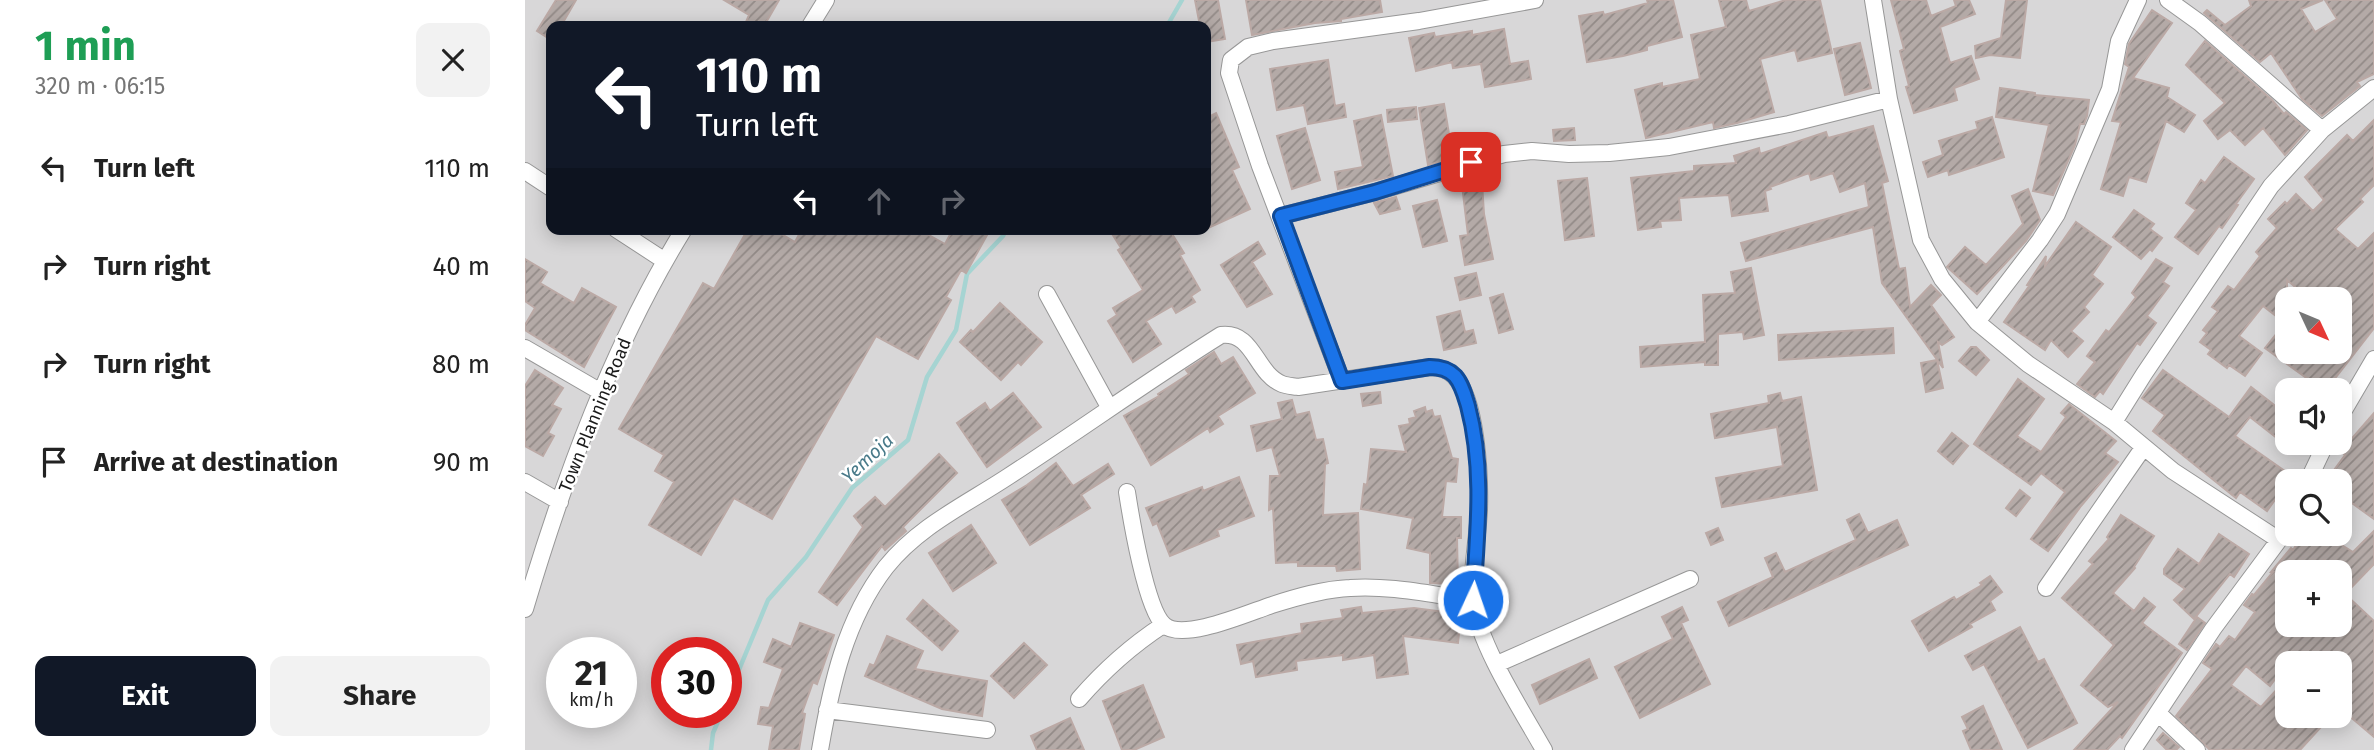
<!DOCTYPE html>
<html lang="en">
<head>
<meta charset="utf-8">
<style>
  :root { --surface:#fff; --page:#f2f2f2; --text:#222; --muted:#767676; --accent:#111827 }
  body { margin:0; font-family:"Fira Sans",sans-serif; background:var(--page); color:var(--text); height:100vh; display:flex; flex-direction:column; font-size:26px; white-space:nowrap }
  * { box-sizing:border-box; margin:0 }
  p { font-size:23px; color:var(--muted) }
  .icon { flex:none; width:38px; height:38px; fill:none; stroke:currentColor; stroke-width:2; stroke-linecap:round; stroke-linejoin:round }
  .map { position:relative; flex:1; overflow:hidden }
  .side { display:flex; flex-direction:column; background:var(--surface); width:525px }
  .side>* { flex:none }
  .hud { position:absolute; left:21px; top:21px; width:665px; height:214px; border-radius:14px; box-shadow:0 4px 18px #0003; background:#111827; color:#fff; overflow:hidden }
  .needle { width:46px; rotate:134deg }
  .controls { position:absolute; left:1750px; top:287px; display:grid; gap:14px }
  .controls a { display:grid; place-items:center; width:77px; height:77px; border-radius:14px; background:var(--surface); box-shadow:0 4px 18px #0003; font-size:35px }
  .speed { position:absolute; left:21px; top:637px; display:flex; gap:14px; font-size:35px; font-weight:700; text-align:center }
  .speed>* { display:grid; place-content:center; width:91px; height:91px; border-radius:50%; background:var(--surface); box-shadow:0 4px 18px #0003; line-height:1 }
  .speed small { font-size:18px; font-weight:400 }
  .speed .limit { border:10px solid #d22; background:#fff; color:#111 }
  .pin { position:absolute; display:grid; place-items:center; width:60px; height:60px; color:#fff; margin:-30px; border-radius:14px; box-shadow:0 4px 10px #0006 }
  .me { position:absolute; width:77px; margin:-38px; rotate:3deg; stroke-linejoin:round; filter:drop-shadow(0 0 5px #0008) }
  .turn { display:flex; align-items:center; gap:24px; height:147px; padding:0 35px; font-size:32px }
  .turn .icon { width:91px; height:91px; stroke-width:2.5 }
  .turn b { display:block; font-size:49px; line-height:60px }
  .lanes { display:flex; align-items:center; height:66px; padding:0 35px; background:#0003; justify-content:center; gap:35px; direction:ltr }
  .lanes .off { opacity:.35 }
  .round { display:grid; place-items:center; flex:none; width:74px; height:74px; border-radius:14px; background:var(--page) }
  .overview { display:flex; align-items:center; justify-content:space-between; height:119px; padding:0 35px }
  h1 { font-size:42px; font-weight:700; line-height:52px; color:#1e9e55 }
  .primary-button { display:flex; gap:14px; margin-top:auto; padding:14px 35px }
  .primary-button a { flex:1; height:80px; border-radius:14px; background:var(--accent); color:#fff; font-size:28px; font-weight:700; line-height:80px; text-align:center }
  .primary-button a+a { background:var(--page); color:var(--text) }
  ul { padding:0; list-style:none }
  li { display:flex; align-items:center; gap:21px; height:98px; padding:0 35px }
  li div { flex:1 }
  li b { display:block; font-size:26px }
  li em { font-style:normal }
  main { display:flex; flex:1; min-height:0 }
  .map>svg:first-child { display:block }
  .residential { fill:#d8d7d8; fill-rule:evenodd }
  .lines { fill:none; stroke-linecap:round; stroke-linejoin:round }
  .stream { stroke:#a6d4d2; stroke-width:4.5 }
  .building { fill:url(#building-hatch); stroke:#bba9a5; stroke-width:2; fill-rule:evenodd }
  .street-casing { stroke:#979797; stroke-width:18 }
  .street { stroke:#fff; stroke-width:16 }
  .route-casing { stroke:#114b97; stroke-width:18 }
  .route { stroke:#1a73e8; stroke-width:12 }
  .labels { text-anchor:middle; stroke-width:5; stroke-linejoin:round; paint-order:stroke }
  .street-label { font-size:18px; fill:#1a1a1a; stroke:#fff }
  .water-label { font-size:19px; font-style:italic; fill:#497a89; stroke:#fff }
</style>
</head>
<body>
<main>
<section class="side">
<div class="overview"><div><h1>1 min</h1><p>320 m · 06:15</p></div><a class="round"><svg class="icon" aria-label="close" viewBox="0 0 24 24"><path d="M6 6l12 12M18 6L6 18"/></svg></a></div>
<ul>
<li><svg class="icon" aria-label="left" viewBox="0 0 24 24"><path d="M17 20v-9H6M10 6l-5 5 5 5"/></svg><div><b>Turn left</b></div><em>110 m</em></li>
<li><svg class="icon" aria-label="right" viewBox="0 0 24 24"><path d="M7 20v-9h11M14 6l5 5-5 5"/></svg><div><b>Turn right</b></div><em>40 m</em></li>
<li><svg class="icon" aria-label="right" viewBox="0 0 24 24"><path d="M7 20v-9h11M14 6l5 5-5 5"/></svg><div><b>Turn right</b></div><em>80 m</em></li>
<li><svg class="icon" aria-label="arrive" viewBox="0 0 24 24"><path d="M6 21V4h12l-3 4 3 4H6"/></svg><div><b>Arrive at destination</b></div><em>90 m</em></li>
</ul>
<div class="primary-button"><a>Exit</a><a>Share</a></div>
</section>
<div class="map">
<svg width="1849" height="750" viewBox="0 0 1849 750">
  <defs>
    <pattern id="building-hatch" width="6" height="6" patternUnits="userSpaceOnUse" patternTransform="scale(1.75)"><rect width="6" height="6" fill="#b4aaa7"/><path d="M-1 1l2-2M0 6l6-6M5 7l2-2" fill="none" stroke="#928a87"/></pattern>
  </defs>
  <rect width="100%" height="100%" fill="#ebe5e1"/>
  <path class="residential" d="M0,0H1849V750H0ZM26,26H681V229H26ZM1762,299H1815V352H1762ZM1762,390H1815V443H1762ZM1762,481H1815V534H1762ZM1762,572H1815V625H1762ZM37,653H96V712H37ZM142,653H201V712H142ZM1762,663H1815V716H1762Z"/>
  <g class="lines">
    <path class="stream" d="M642,26L657,0
      M201,701L243,600L281,557L327,488L383,440L402,377L431,330L442,274L478,236L481,229
      M186,750L188,733L197,712"/>
  </g>
  <path class="building" d="M31,0H51L36,26H26V40L12,31Z
    M199,0H254L239,26H229L221,22L224,15Z
    M670,0H693L700,39L681,42V26H675Z
    M721,0H855L857,12L816,19V21L790,23L727,35Z
    M1122,0H1148L1157,37L1122,46V50L1098,56L1062,62L1054,16L1078,12L1079,15L1123,3Z
    M1194,0H1221L1224,11L1261,0H1295L1307,53L1273,61L1270,50L1235,59L1249,112L1212,123L1189,128L1188,122L1121,138L1110,90L1137,83V87L1175,79L1166,35L1201,27Z
    M1366,0H1401L1406,16L1431,6L1429,0H1444L1450,14L1415,27L1425,63L1446,56L1454,79L1429,88L1432,100L1389,113L1381,87L1384,86L1375,51L1379,49Z
    M1481,0H1502L1495,58L1465,55L1451,58L1450,46L1476,38Z
    M1724,0H1798L1776,9L1790,32L1812,19L1800,0H1849V74L1832,82L1835,86L1797,116L1777,99L1746,53L1735,62L1679,13L1682,10L1700,25L1726,6Z
    M1627,10L1647,23L1608,78L1644,88L1642,97L1670,115L1659,132L1641,121L1621,182L1604,177L1598,196L1576,189L1596,122L1587,121L1604,67L1600,64L1604,44Z
    M979,29L985,64L1003,61L1006,79L960,87L956,64L928,68L927,62L891,71L884,38L909,33L910,37L947,31V35Z
    M1680,41L1747,100L1759,114L1761,112L1782,130L1760,155L1738,128L1720,145L1705,130L1693,139L1679,121L1700,103L1661,65Z
    M1335,43L1346,88L1320,95L1309,49Z
    M803,60L810,106L819,104L821,117L783,124L779,105L752,110L745,69Z
    M1475,88L1510,93V95L1564,100L1562,116L1559,124H1555L1550,145L1528,195L1508,191L1524,125L1471,117Z
    M919,104L928,158L903,165L894,108Z
    M891,107L892,119L863,122L862,110Z
    M691,113L714,167L707,170L725,209L681,229V118Z
    M856,115L868,176L813,189L810,172L838,167L829,121Z
    M1467,117L1479,157L1424,175L1423,170L1403,177L1398,162L1418,155L1414,141L1453,129L1451,122Z
    M1849,120V185L1835,199L1838,202L1810,229L1833,249L1849,233V328L1801,390H1798L1740,348L1760,323L1738,306L1714,336L1737,353L1720,376L1704,365L1702,368L1683,354L1686,350L1675,342L1682,333L1678,330L1693,311L1687,307L1703,286L1709,290L1735,256L1731,252L1752,228L1743,219L1760,202L1762,204L1771,194L1788,211L1799,200L1780,177L1822,135L1828,141ZM1762,280L1784,299H1815V352H1762Z
    M1348,126L1363,181L1357,183L1374,269L1380,268L1385,307L1406,285L1416,295L1406,305L1429,337L1417,345L1413,342L1418,368L1357,283L1348,227L1221,261L1216,243L1344,207L1340,183L1315,192L1308,173L1286,180L1284,173L1245,187L1246,189L1240,191L1243,211L1207,216L1204,195L1154,198L1156,220L1135,221L1136,227L1113,230L1106,178L1169,171V166L1211,163L1209,156L1234,148L1235,154L1301,132L1303,138Z
    M780,128L795,180L767,189L752,136Z
    M1049,128L1050,140L1029,141L1028,130Z
    M1699,157L1729,179L1711,204L1713,205L1697,228L1694,226L1673,254L1650,237L1671,210L1661,203L1676,180L1680,183Z
    M1062,178L1069,236L1040,240L1033,181Z
    M957,183L959,214L968,259L940,265L935,236L943,235L937,185Z
    M1503,189L1515,220L1501,241L1452,294L1422,267L1440,247L1461,265L1498,224L1487,196Z
    M871,197L875,209L855,214L849,203Z
    M912,200L922,241L898,247L888,206Z
    M1609,210L1629,224L1625,229L1637,238L1627,251L1625,249L1616,259L1588,237Z
    M1551,222L1586,247L1567,275L1578,284L1559,307L1564,312L1546,331L1558,341L1543,357L1526,340L1520,350L1479,322L1504,286L1502,285L1521,256L1520,266Z
    M223,229H248L270,242L277,229H393L420,244L428,229H452L462,235L441,273L436,270L421,297L426,300L393,359L351,336L247,519L209,498L176,555L124,525L149,482L130,471L139,455L94,429L178,283L189,289Z
    M584,229H644L659,253L655,255L675,290L666,296L670,302L651,313L647,306L621,321L636,344L608,362L583,321L592,315L588,308L618,290L593,250L596,248Z
    M733,242L740,254L727,262L747,294L722,307L696,265Z
    M0,259L22,272L15,283L49,303L57,288L91,307L59,367L0,330V325L10,308L0,301Z
    M1631,259L1647,268L1638,282L1644,286L1622,316L1631,323L1615,345L1612,343L1578,394L1575,391L1570,397L1552,384L1570,362L1562,356L1581,330L1584,332L1611,297L1607,293Z
    M1226,268L1239,335L1219,339L1218,332L1193,334V365H1180V362L1116,367L1115,347L1180,342L1178,295L1210,293L1206,272Z
    M951,273L956,295L935,300L930,278Z
    M978,294L988,329L974,333L965,298Z
    M475,303L517,342L496,365L493,362L476,380L435,342L446,330L448,332Z
    M935,311L940,332L948,330L951,343L919,350L912,317Z
    M1368,328L1369,353L1254,360L1253,335Z
    M1446,347H1451L1464,360L1451,375L1434,361Z
    M689,352L696,364L708,357L730,393L693,416L698,424L685,432L683,428L626,465L599,416L634,396L633,394L664,374L661,370Z
    M1412,360L1418,388L1401,392L1396,363Z
    M10,370L38,388L27,405L36,409L23,433L29,436L18,456L0,446V386Z
    M1638,370L1704,417L1726,387L1762,415V446L1725,417L1710,436L1767,476L1742,511L1715,492L1711,498L1628,431L1640,415L1617,398Z
    M1493,379L1519,399L1492,436L1516,452L1541,417L1536,413L1544,404L1591,441L1580,453L1593,462L1556,506L1523,551L1506,539L1540,492L1516,473L1506,485L1449,444Z
    M855,392L856,403L838,406L836,394Z
    M488,393L516,427L462,467L432,423L460,403L465,411Z
    M1255,393L1257,401L1276,397L1292,490L1197,507L1191,478L1258,466L1252,427L1190,438L1186,414L1244,403L1243,396Z
    M767,400L771,415L784,412L791,440L798,439L803,463L800,464L798,515L833,513L835,569L812,571L811,566H773V562L751,563L748,508L744,510L745,476H755L747,447L732,451L726,426L757,419L753,403Z
    M900,407L901,412L907,410L909,417L915,416L927,458L933,459L931,482L921,481L917,517H936V538H932L933,584L905,583V553L882,548L888,518L836,509L839,484L842,485L846,449L881,452L874,426L885,424L884,419L891,417L889,411Z
    M1849,413V519L1824,501L1815,516V481H1801L1820,455L1816,451Z
    M1427,433L1443,446L1428,464L1413,451Z
    M414,454L432,473L378,527L381,531L360,550L357,546L312,605L294,592L338,527L329,516L350,497L360,507Z
    M531,463L548,486L583,464L589,474L556,495L565,508L505,545L477,500L502,485Z
    M714,477L729,516L692,530L694,536L645,556L632,523L628,525L621,508L677,487L678,491Z
    M1495,490L1505,498L1491,516L1481,508Z
    M1334,514L1343,533L1372,520L1383,545L1204,626L1193,602L1248,577L1240,558L1251,553L1260,572L1331,540L1322,520Z
    M1596,515L1629,536L1609,567L1610,568L1588,593L1609,611L1619,598L1630,607L1617,623L1657,653L1597,738L1595,736L1582,750H1549L1593,702L1583,707L1556,685L1589,645L1537,598L1568,564L1564,561L1584,539L1582,537Z
    M446,525L471,563L428,591L404,553Z
    M1193,528L1198,540L1186,545L1181,533Z
    M1849,531V564L1820,594L1849,621V737L1815,708V663H1762L1745,686L1721,666L1706,685L1736,707L1762,678V716H1806L1775,750H1685L1651,716L1687,669L1678,663L1691,644L1695,647L1704,636L1710,640L1730,612L1719,605L1727,594L1729,595L1748,572H1746L1766,548L1768,550L1778,534H1799L1828,552ZM1799,560L1815,572V625H1762V572H1789Z
    M1694,534L1724,554L1709,577L1705,574L1669,619L1649,600L1660,589L1639,574V569L1653,549L1674,564Z
    M1465,576L1477,592L1465,601L1470,610L1445,624L1447,627L1404,651L1387,621L1429,597L1431,600L1457,585L1455,583Z
    M398,600L433,631L417,650L382,619Z
    M836,607L837,613L889,608L936,614L933,643L878,636L883,674L852,678L849,655L818,660V655L771,661L772,670L731,677L728,661L716,664L712,645L777,633L776,624L818,618L816,610Z
    M1157,607L1163,620L1156,623L1185,684L1115,718L1090,667L1148,639L1137,617Z
    M1672,617L1680,623L1662,650L1654,644Z
    M275,623L309,635L292,684L288,682L277,713L280,714L274,750H244L248,726L233,724L236,707L244,708L258,669L239,662L248,639L266,647Z
    M1495,627L1513,662L1519,659L1552,723L1503,748L1459,664L1448,670L1440,656Z
    M362,636L398,651L390,669L462,681L457,716L417,709L340,676L345,664L349,666Z
    M499,643L522,665L489,698L466,676Z
    M1064,659L1072,678L1015,704L1007,685Z
    M618,685L639,737L609,750H597L578,701Z
    M1458,706L1477,750H1446L1438,731L1443,729L1437,717Z
    M545,718L559,750H512L506,736Z
    M1638,733L1654,747L1651,750H1642L1632,740Z"/>
  <g class="lines">
    <g class="street-casing">
      <path id="street" d="M1348,0L1364,99L1396,240L1417,279L1452,322L1503,364L1589,422L1648,471L1754,540
        M1643,0L1675,23L1797,130
        M285,26L301,0
        M0,171L26,188
        M756,216L850,192L979,154L1007,151L1044,154L1084,153L1144,147L1264,124L1364,99
        M91,229L140,261
        M522,294L584,407
        M1452,322L1515,240L1532,214L1585,89L1594,41L1613,0
        M0,348L76,392
        M817,381L735,166L704,73L706,60L723,47L748,41L894,21L1010,0
        M1815,417L1849,359
        M1589,422L1619,374L1746,186L1797,130L1849,88
        M1783,481L1801,443
        M0,482L35,502
        M602,492C606,518 621,609 639,625C658,642 725,612 747,605C772,597 799,589 825,588C865,585 908,595 948,600
        M1521,588L1618,448
        M0,609C39,478 87,346 159,229
        M972,664L1165,579
        M554,699C580,669 606,646 638,625
        M302,710L462,730
        M1633,713L1672,750
        M295,750C306,686 320,620 361,567C394,526 440,505 484,476C555,430 624,380 696,335C729,331 730,373 757,384C762,386 768,386 773,387L905,367C915,367 922,369 929,376C952,399 955,478 954,510C953,537 945,576 948,601C955,647 996,709 1019,750
        M1608,750L1688,629L1754,540L1762,523"/>
    </g>
    <use href="#street" class="street"/>
  </g>
  <g class="lines">
    <g class="route-casing">
      <path id="route" d="M946,162L850,192L756,216L817,381L905,367C915,367 923,369 930,376C937,384 940,396 943,406C960,470 952,535 948,600"/>
    </g>
    <use href="#route" class="route"/>
  </g>
  <g class="labels">
    <g class="street-label">
      <text transform="translate(70 415) rotate(-68)" y="6">Town Planning Road</text>
    </g>
    <g class="water-label">
      <text transform="translate(342 458) rotate(-43)" y="7">Yemoja</text>
    </g>
  </g>
</svg>
<div class="controls">
<a><svg class="needle" viewBox="-14 -14 28 28"><path d="M0-13l5 13h-10z" fill="#e53935"/><path d="M0 13l5-13h-10z" fill="#767676"/></svg></a>
<a><svg class="icon" aria-label="sound" viewBox="0 0 24 24"><path d="M4 9h4l5-4v14l-5-4H4zM17 9q2 3 0 6"/></svg></a>
<a><svg class="icon" aria-label="search" viewBox="0 0 24 24"><circle cx="10" cy="10" r="6"/><path d="M15 15l6 6"/></svg></a>
<a>+</a>
<a>−</a>
</div>
<div class="speed"><div>21<small>km/h</small></div><div class="limit">30</div></div>
<div class="pin" style="left:946px;top:162px;background:#d93025"><svg class="icon" aria-label="arrive" viewBox="0 0 24 24"><path d="M6 21V4h12l-3 4 3 4H6"/></svg></div>
<svg class="me" style="left:948px;top:600px" viewBox="-20 -20 40 40"><circle r="17" fill="#1a73e8" stroke="#fff" stroke-width="3"/><path d="M0-11L8 9 0 5-8 9z" fill="#fff"/></svg>
<div class="hud">
<div class="turn"><svg class="icon" aria-label="left" viewBox="0 0 24 24"><path d="M17 20v-9H6M10 6l-5 5 5 5"/></svg><div><b>110 m</b>Turn left</div></div>
<div class="lanes"><svg class="icon" aria-label="left" viewBox="0 0 24 24"><path d="M17 20v-9H6M10 6l-5 5 5 5"/></svg><svg class="icon off" aria-label="ahead" viewBox="0 0 24 24"><path d="M12 20V5M6 11l6-6 6 6"/></svg><svg class="icon off" aria-label="right" viewBox="0 0 24 24"><path d="M7 20v-9h11M14 6l5 5-5 5"/></svg></div>
</div>
</div>
</main>
</body>
</html>
